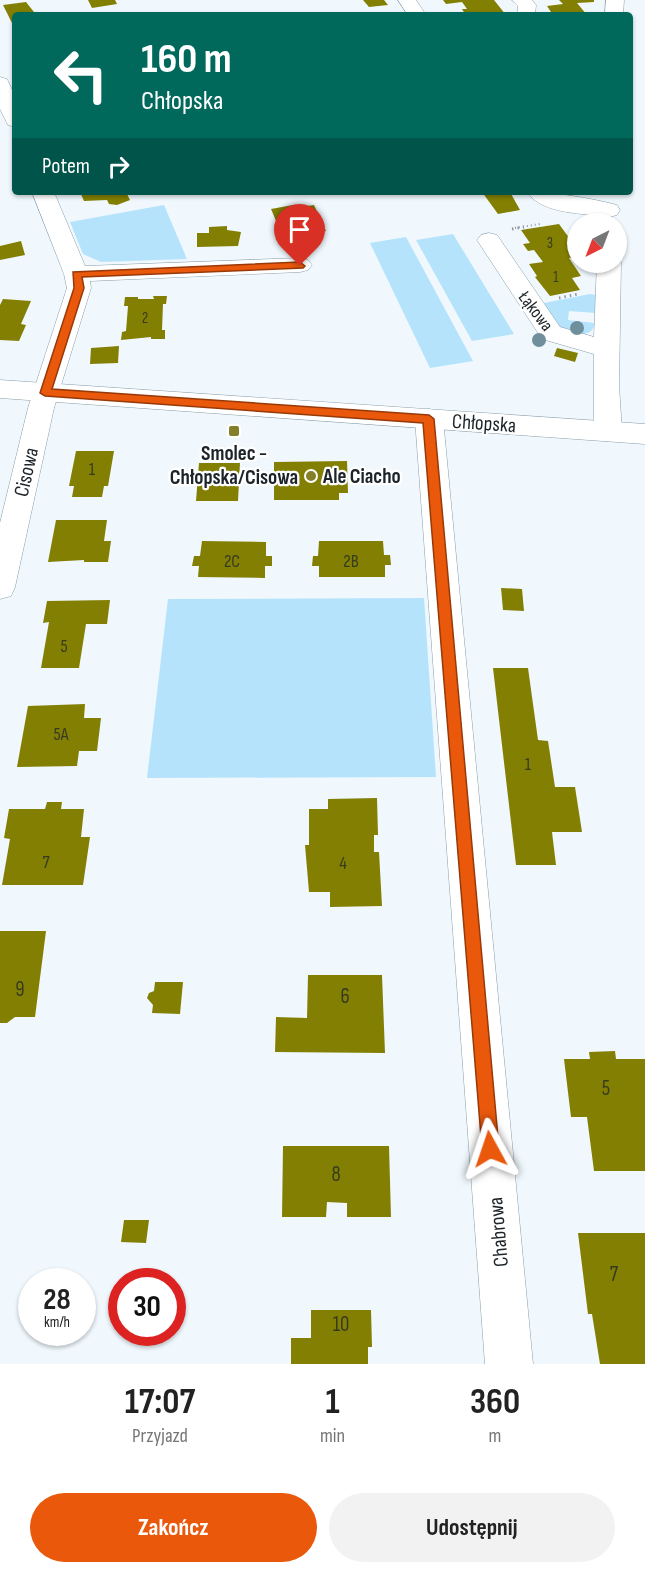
<!DOCTYPE html>
<html lang="pl">
<head>
<meta charset="utf-8">
<style>
  :root { --surface:#fff; --page:#f2f2f2; --text:#222; --muted:#767676; --accent:#ea580c }
  body { margin:0; font-family:"Sofia Sans Condensed",sans-serif; background:var(--page); color:var(--text); height:100vh; display:flex; flex-direction:column; font-size:22px; white-space:nowrap }
  * { box-sizing:border-box; margin:0 }
  p { font-size:20px; color:var(--muted) }
  .icon { flex:none; width:33px; height:33px; fill:none; stroke:currentColor; stroke-width:2; stroke-linecap:round; stroke-linejoin:round }
  .map { position:relative; height:1364px; overflow:hidden }
  .panel { display:flex; flex-direction:column; background:var(--surface); flex:1 }
  .panel>* { flex:none }
  .guide { position:absolute; left:12px; top:12px; width:621px; height:183px; border-radius:6px; box-shadow:0 2px 4px #0004; background:#00695c; color:#fff; overflow:hidden }
  .needle { width:39px; rotate:222deg }
  .fabs { position:absolute; left:567px; top:213px; display:grid; gap:12px }
  .fabs a { display:grid; place-items:center; width:60px; height:60px; border-radius:50%; background:var(--surface); box-shadow:0 2px 4px #0004; font-size:30px }
  .speed { position:absolute; left:18px; top:1268px; display:flex; gap:12px; font-size:30px; font-weight:700; text-align:center }
  .speed>* { display:grid; place-content:center; width:78px; height:78px; border-radius:50%; background:var(--surface); box-shadow:0 2px 4px #0004; line-height:1 }
  .speed small { font-size:15px; font-weight:400 }
  .speed .limit { border:9px solid #d22; background:#fff; color:#111 }
  .pin { position:absolute; display:grid; place-items:center; width:51px; height:51px; color:#fff; margin:-62px -26px; border-radius:50% 50% 50% 0; rotate:-45deg; box-shadow:0 0 6px #0007 }
  .pin .icon { rotate:45deg }
  .me { position:absolute; width:66px; margin:-33px; rotate:355deg; stroke-linejoin:round; filter:drop-shadow(0 0 4px #0008) }
  .turn { display:flex; align-items:center; gap:21px; height:126px; padding:0 30px; font-size:27px }
  .turn .icon { width:78px; height:78px; stroke-width:2.5 }
  .turn b { display:block; font-size:42px; line-height:51px }
  .then { display:flex; align-items:center; height:57px; padding:0 30px; background:#0003; gap:12px; font-size:22px }
  .eta { display:flex; justify-content:space-evenly; align-items:center; height:102px; text-align:center }
  .eta b { font-size:36px; font-weight:700; line-height:42px }
  .action { display:flex; gap:12px; margin-top:auto; padding:12px 30px }
  .action a { flex:1; height:69px; border-radius:36px; background:var(--accent); color:#fff; font-size:24px; font-weight:700; line-height:69px; text-align:center }
  .action a+a { background:var(--page); color:var(--text) }
  .map>svg:first-child { display:block }
  .green { fill:#b6e3fc }
  .building { fill:#837f03 }
  .lines { fill:none; stroke-linecap:round; stroke-linejoin:round }
  .minor-casing { stroke:#899da8; stroke-width:1 }
  .tertiary-casing { stroke:#899da8; stroke-width:1 }
  .path-far1 { stroke:#90989d; stroke-width:2; stroke-dasharray:1 3; stroke-linecap:butt }
  .path { stroke:#90989d; stroke-width:3; stroke-dasharray:1.5 4; stroke-linecap:butt }
  .minor { fill:#fff; fill-rule:evenodd }
  .tertiary { fill:#fff; fill-rule:evenodd }
  .tree { fill:#708f9d }
  .route { fill:#ea580c; stroke:#983908; stroke-width:1.5 }
  .poi-dot { fill:#838029; stroke:#fff; stroke-width:2 }
  .labels { text-anchor:middle; stroke-width:4.5; stroke-linejoin:round; paint-order:stroke }
  .far-number-label { font-size:15px; fill:#363b20 }
  .far-street-label { font-size:18px; fill:#1d2429; stroke:#fff }
  .number-label { font-size:18px; fill:#363b20 }
  .street-label { font-size:21px; fill:#1d2429; stroke:#fff }
  .poi-label { font-size:21px; font-weight:bold; fill:#1d2429; stroke:#fff }
  .near-number-label { font-size:21px; fill:#363b20 }
</style>
</head>
<body>
<div class="map">
<svg width="645" height="1364" viewBox="0 0 645 1364">
  <rect width="100%" height="100%" fill="#f0f8fd"/>
  <path class="green" d="M164,205L187,259L101,262L83,254L70,222Z
    M453,234L514,334L472,341L416,240Z
    M406,237L473,361L430,368L370,243Z
    M590,294L596,295V313L569,311L568,320L595,323C592,340 573,333 560,332L539,304Z
    M424,598L436,777L147,778L168,599Z"/>
  <path class="building" d="M88,0H115L117,4L92,8Z
    M363,0H384L388,5L369,7Z
    M443,0H494L506,15L465,14L462,9H467L462,2L446,4Z
    M559,0H594V2L577,3L587,15H553L547,6L563,4Z
    M26,2L34,12L31,13L32,15H15V29L3,5Z
    M80,192H126L130,200L117,205L109,204L107,200L84,201Z
    M482,192H510L520,210L498,214Z
    M293,205L294,208L314,205L326,231L282,235L271,209Z
    M559,224L578,250V256L569,258L581,276L572,278L580,290L550,296L535,277L537,276L529,264L543,262L534,250L528,251L523,244L530,243L521,230Z
    M227,226V230L241,232L238,246L197,247V233H209V227Z
    M21,241L25,255L0,260V246Z
    M153,296H167L166,304H163L162,330H165V339H151V337L121,340L122,332L126,331L128,306H124L125,297H138V299H154Z
    M3,299L31,301L21,324L26,325L19,341L0,340V305Z
    M119,346L118,363L90,364L91,348Z
    M557,348L578,353L575,362L554,356Z
    M76,451H114L108,486H104L102,497H72L74,486H69Z
    M347,461L348,493H339V500H274V462Z
    M199,463H240L238,501H196Z
    M56,520H107L104,541H111L108,562H84V560L48,562Z
    M202,541L266,542V556H272V566H265V578L198,577L199,566H192L194,556H200Z
    M319,541H383L384,555H390L391,565H385V577H319V566H312L313,556H318Z
    M501,588L522,589L524,611L503,610Z
    M110,600L107,624H86L79,668H41L49,622L43,623L47,601Z
    M493,668H528L538,740L548,741L555,787H575L582,832H552L556,865H516Z
    M85,704L84,718H101L97,751H79L77,766L17,767L28,706Z
    M377,798L378,835H374V852H379L382,906L330,907V892H309L305,845H309V809H328V799Z
    M47,802H62L61,809H84L81,837H90L83,885H2L10,839L4,838L9,809H45Z
    M0,931H46L35,1017H15L7,1023H0Z
    M308,975H382L385,1053L275,1052L276,1017L307,1018Z
    M155,982H183L180,1014L152,1013L153,1005L147,998L149,993L154,991Z
    M615,1051L616,1059H645V1171H594L587,1117H571L564,1059H590L589,1052Z
    M283,1146H389L391,1217H347V1203L327,1202L326,1217H282Z
    M124,1220H149L146,1243L121,1242Z
    M578,1233H645V1364H600L592,1314H588Z
    M311,1310H371L372,1347H368V1364H291V1338H311Z"/>
  <g class="lines">
    <g class="minor-casing">
      <path id="minor" d="M398,0H416L426,15H408Z
        M512,0H532L536,5L535,15H517L518,6Z
        M606,0H624L623,15H605Z
        M0,77L7,79L15,96V127L8,125L0,109Z
        M32,192H54L85,266L300,258L308,260L312,265L308,270L300,272L90,281L91,288L54,408L15,587L11,596L0,599V523L28,408L67,288L64,274Z
        M527,192C554,192 590,198 617,205L620,210L617,215L609,217C585,213 542,215 527,192Z
        M489,233L497,235L560,327L594,337L597,262H616V257L621,262L619,386L622,431L618,438L608,441L598,438L594,431V354L542,339L477,240L481,235Z
        M429,409L439,412L443,419L533,1364H485L415,419L419,412Z"/>
    </g>
    <g class="tertiary-casing">
      <path id="tertiary" d="M0,380L645,424V444L0,398Z"/>
    </g>
    <path class="path-far1" d="M515,228L540,224"/>
    <path class="path" d="M512,229L524,227
      M559,298L578,294"/>
    <use href="#minor" class="minor"/>
    <use href="#tertiary" class="tertiary"/>
  </g>
  <g class="tree">
    <circle cx="577" cy="328" r="7"/>
    <circle cx="539" cy="340" r="7"/>
  </g>
  <path class="route" d="M300,262L305,266L303,268L82,277L84,288L52,389L429,415L434,419L499,1149L497,1155L490,1158L484,1155L482,1149L423,423L45,396L40,393L74,288L73,272Z"/>
  <g class="poi-dot">
    <rect x="228" y="425" width="12" height="12" rx="3"/>
    <circle cx="311" cy="476" r="6"/>
  </g>
  <g class="labels">
    <g class="far-number-label">
      <text x="550" y="248">3</text>
      <text x="556" y="282">1</text>
      <text x="145" y="323">2</text>
    </g>
    <g class="far-street-label">
      <text transform="translate(536 311) rotate(53)" y="6">Łąkowa</text>
    </g>
    <g class="number-label">
      <text x="92" y="475">1</text>
      <text x="232" y="567">2C</text>
      <text x="351" y="567">2B</text>
      <text x="64" y="652">5</text>
      <text x="61" y="740">5A</text>
      <text x="528" y="770">1</text>
      <text x="46" y="868">7</text>
      <text x="343" y="869">4</text>
    </g>
    <g class="street-label">
      <text transform="translate(484 423) rotate(4)" y="7">Chłopska</text>
      <text transform="translate(26 472) rotate(-77)" y="7">Cisowa</text>
      <text transform="translate(498 1232) rotate(-95)" y="7">Chabrowa</text>
    </g>
    <g class="poi-label">
      <text x="234" y="460">Smolec -<tspan x="234" dy="24">Chłopska/Cisowa</tspan></text>
      <text x="323" y="483" text-anchor="start">Ale Ciacho</text>
    </g>
    <g class="near-number-label">
      <text x="20" y="996">9</text>
      <text x="345" y="1003">6</text>
      <text x="606" y="1095">5</text>
      <text x="336" y="1181">8</text>
      <text x="614" y="1281">7</text>
      <text x="341" y="1331">10</text>
    </g>
  </g>
</svg>
<div class="fabs">
<a><svg class="needle" viewBox="-14 -14 28 28"><path d="M0-13l5 13h-10z" fill="#e53935"/><path d="M0 13l5-13h-10z" fill="#767676"/></svg></a>
</div>
<div class="speed"><div>28<small>km/h</small></div><div class="limit">30</div></div>
<div class="pin" style="left:300px;top:266px;background:#d93025"><svg class="icon" aria-label="arrive" viewBox="0 0 24 24"><path d="M6 21V4h12l-3 4 3 4H6"/></svg></div>
<svg class="me" style="left:490px;top:1149px" viewBox="-20 -20 40 40"><path d="M0-17L14 15 0 8-14 15z" fill="#ea580c" stroke="#fff" stroke-width="4"/></svg>
<div class="guide">
<div class="turn"><svg class="icon" aria-label="left" viewBox="0 0 24 24"><path d="M17 20v-9H6M10 6l-5 5 5 5"/></svg><div><b>160 m</b>Chłopska</div></div>
<div class="then">Potem<svg class="icon" aria-label="right" viewBox="0 0 24 24"><path d="M7 20v-9h11M14 6l5 5-5 5"/></svg></div>
</div>
</div>
<section class="panel">
<div class="eta">
<div><b>17:07</b><p>Przyjazd</p></div>
<div><b>1</b><p>min</p></div>
<div><b>360</b><p>m</p></div>
</div>
<div class="action"><a>Zakończ</a><a>Udostępnij</a></div>
</section>
</body>
</html>
